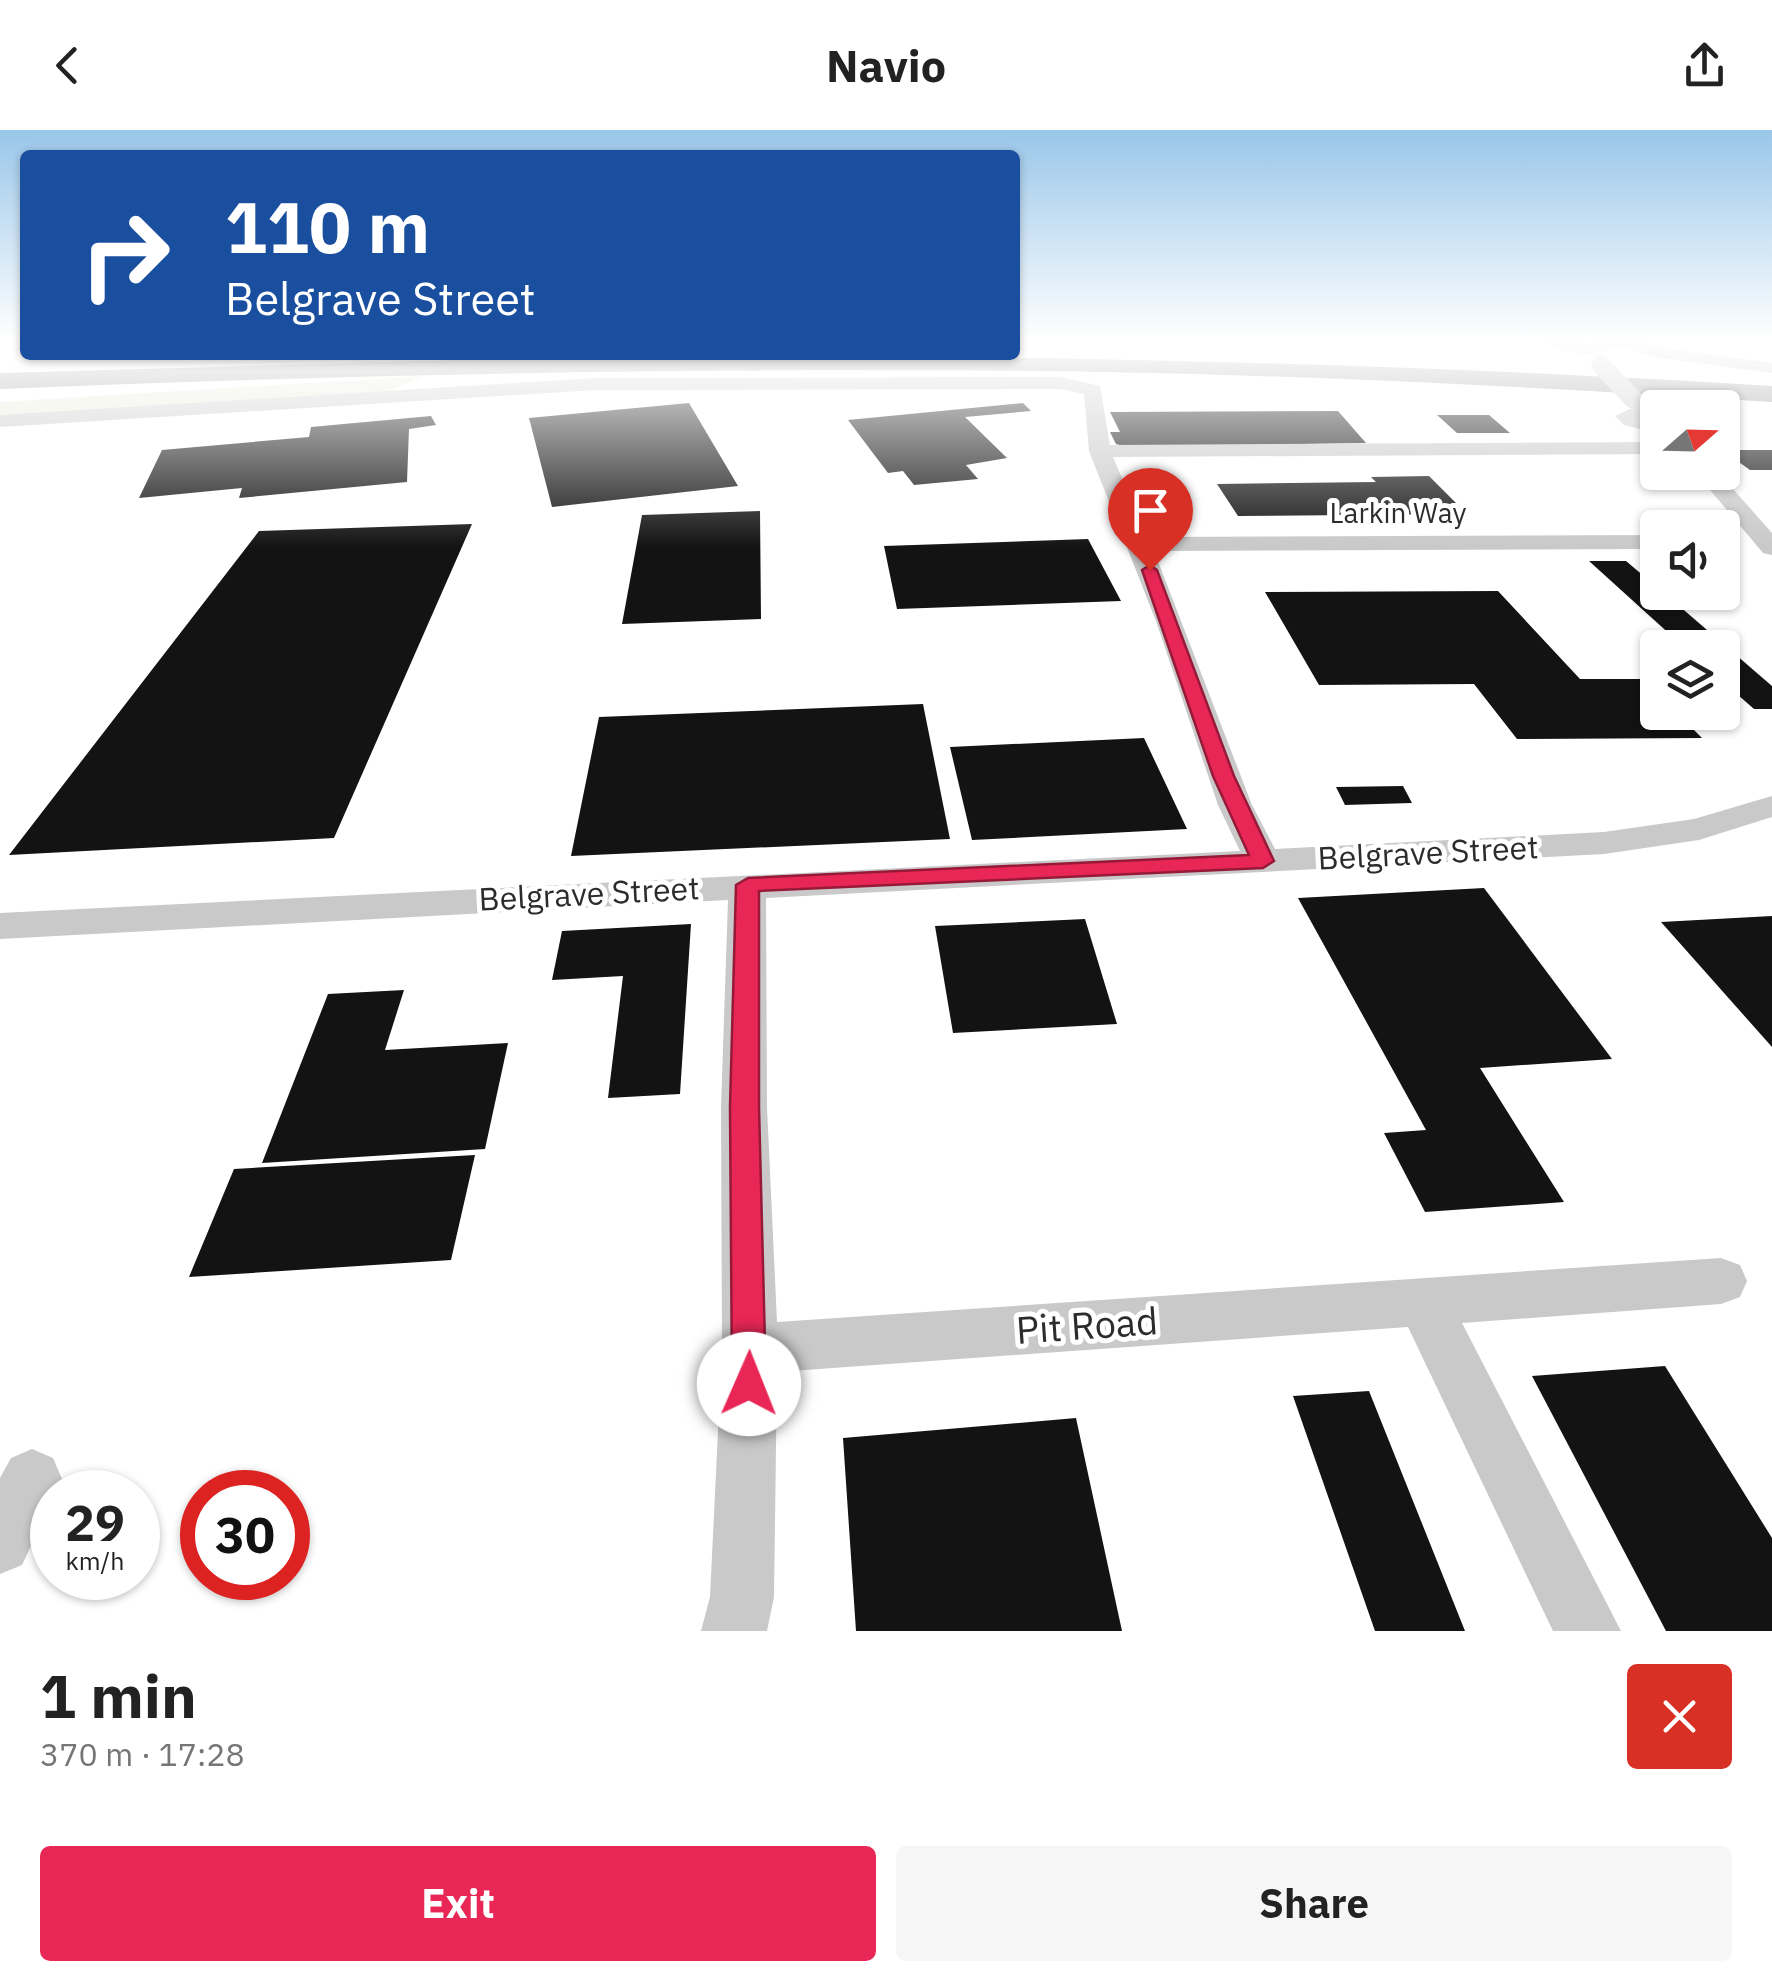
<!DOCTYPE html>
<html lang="en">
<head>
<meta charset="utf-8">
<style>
  :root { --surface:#fff; --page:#f6f6f6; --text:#222; --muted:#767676; --accent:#e92756 }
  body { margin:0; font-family:"IBM Plex Sans",sans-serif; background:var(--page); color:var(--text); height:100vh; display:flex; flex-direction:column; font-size:38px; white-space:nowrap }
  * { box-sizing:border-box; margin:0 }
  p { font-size:32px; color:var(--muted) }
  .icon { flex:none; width:55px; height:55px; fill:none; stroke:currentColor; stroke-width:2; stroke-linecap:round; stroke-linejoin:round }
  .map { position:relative; height:1501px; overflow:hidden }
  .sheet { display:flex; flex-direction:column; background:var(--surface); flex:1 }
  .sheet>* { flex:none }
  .top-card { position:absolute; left:20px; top:20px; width:1000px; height:210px; border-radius:10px; box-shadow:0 2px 8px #0004; background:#1a4fa0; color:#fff; overflow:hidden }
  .needle { width:65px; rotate:70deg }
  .tools { position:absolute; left:1640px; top:260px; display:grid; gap:20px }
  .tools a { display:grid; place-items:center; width:100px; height:100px; border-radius:10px; background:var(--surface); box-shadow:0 2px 8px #0004; font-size:50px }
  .speed { position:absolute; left:30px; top:1340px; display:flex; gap:20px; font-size:50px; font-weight:700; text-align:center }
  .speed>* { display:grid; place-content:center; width:130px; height:130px; border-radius:50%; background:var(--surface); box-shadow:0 2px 8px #0004; line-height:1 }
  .speed small { font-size:25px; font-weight:400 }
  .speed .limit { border:15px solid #d22; background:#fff; color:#111 }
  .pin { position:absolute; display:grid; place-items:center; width:85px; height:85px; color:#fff; margin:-102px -42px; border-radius:50% 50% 50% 0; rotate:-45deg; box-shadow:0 0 10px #0007 }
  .pin .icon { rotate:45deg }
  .me { position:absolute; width:110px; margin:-55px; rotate:1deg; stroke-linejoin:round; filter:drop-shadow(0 0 8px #0008) }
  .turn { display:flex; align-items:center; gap:35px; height:210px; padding:0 40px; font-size:45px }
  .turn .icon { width:130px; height:130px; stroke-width:2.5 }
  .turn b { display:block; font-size:70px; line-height:85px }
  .round { display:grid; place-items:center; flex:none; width:105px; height:105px; border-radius:10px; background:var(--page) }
  .headline { display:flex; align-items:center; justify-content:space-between; height:170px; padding:0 40px }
  h1 { font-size:60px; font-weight:800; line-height:75px }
  .cta { display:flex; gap:20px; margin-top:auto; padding:20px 40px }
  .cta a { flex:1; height:115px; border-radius:10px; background:var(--accent); color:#fff; font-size:40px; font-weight:800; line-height:115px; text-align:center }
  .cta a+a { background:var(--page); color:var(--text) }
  header { display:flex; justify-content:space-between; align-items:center; height:130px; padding:0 40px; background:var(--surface); font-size:45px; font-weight:800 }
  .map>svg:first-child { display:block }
  .green { fill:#e5ead8 }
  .building { fill:#131313 }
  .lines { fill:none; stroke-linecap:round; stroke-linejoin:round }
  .minor { fill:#c9c9c9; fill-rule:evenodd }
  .highway { fill:#939393; fill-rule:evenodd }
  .minor-bridge { stroke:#c9c9c9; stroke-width:19 }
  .route { fill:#e92756; stroke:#971938; stroke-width:2.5 }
  .labels { text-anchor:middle; stroke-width:10; stroke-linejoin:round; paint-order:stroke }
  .far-street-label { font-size:28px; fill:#2c2c2c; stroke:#fff }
  .street-label { font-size:32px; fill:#2c2c2c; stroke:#fff }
  .near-street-label { font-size:38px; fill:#2c2c2c; stroke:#fff }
</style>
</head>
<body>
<header><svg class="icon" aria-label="back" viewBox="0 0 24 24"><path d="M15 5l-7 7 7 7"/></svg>Navio<svg class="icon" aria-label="share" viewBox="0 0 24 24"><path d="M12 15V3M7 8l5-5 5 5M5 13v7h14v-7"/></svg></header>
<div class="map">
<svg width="1772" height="1501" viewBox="0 0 1772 1501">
  <rect width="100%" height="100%" fill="#fff"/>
  <path class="green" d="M424,246L388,261L0,286V272Z"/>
  <path class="building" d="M689,273L738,356L552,377L529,288Z
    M1023,273L1031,281L965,287L1007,328L966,335L978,349L914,355L903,341L888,343L848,290Z
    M1338,281L1366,313L1127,317L1116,314L1110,302H1120L1110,282Z
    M1437,285H1489L1510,303H1457Z
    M431,286L436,295L409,299L407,352L239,368L242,358L139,368L162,320L309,307L311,297Z
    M1722,320H1772V340H1750Z
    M1429,346L1467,384L1238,386L1217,354L1376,352L1371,347Z
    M760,381L761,489L622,494L642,385Z
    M472,394L334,708L9,725L259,401Z
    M1088,409L1121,471L897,479L884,416Z
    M1589,431H1626L1658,458V462H1663L1772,556V579H1754L1722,551V518H1685Z
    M1498,461L1580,549H1643L1658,564V582H1676L1702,608L1517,609L1474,554L1319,555L1265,462Z
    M923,574L950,709L571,726L599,587Z
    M1144,608L1187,699L972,710L950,617Z
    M1403,656L1412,673L1345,675L1336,657Z
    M1484,758L1612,929L1480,938L1564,1072L1425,1082L1384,1003L1426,1000L1298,768Z
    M1772,786V917L1661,792Z
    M1085,789L1117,894L953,903L935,796Z
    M691,794L680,964L608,968L623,846L552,850L562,801Z
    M404,860L385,920L508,913L485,1019L262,1033L328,864Z
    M475,1025L451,1130L189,1147L234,1039Z
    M1665,1236L1772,1408V1501H1666L1532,1246Z
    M1369,1261L1465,1501H1375L1293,1266Z
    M1076,1288L1122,1501H856L843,1308Z"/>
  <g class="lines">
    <path class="minor" d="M1543,207H1562L1584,214L1607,212L1600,207H1625L1656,217L1772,233V243L1654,227L1623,217L1584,224L1559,219Z
      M1060,247L1100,256L1110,315L1658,312V324L1113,327L1147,407L1658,405V419L1154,421L1252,675L1275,719L1604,702L1694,689L1772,666V687L1699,710L1604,724L766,768L767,977L777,1192L1721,1128L1740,1135L1747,1151L1740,1167L1721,1174L1462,1193L1621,1501H1553L1408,1197L777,1242L774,1467L767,1501H701L710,1467L722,1219L721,977L728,770L0,809V783L1240,721L1218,675L1156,491L1089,321L1084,264L1060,259L596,260L0,297V285L596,248Z
      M1638,275L1663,278H1658V288L1640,287L1658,292V304L1624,295L1615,286Z
      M1695,342H1718L1772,403V425L1763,423Z
      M32,1319L53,1328L62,1349L57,1362H52V1372L22,1435L0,1444V1348L11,1328Z"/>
    <path class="highway" d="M628,225C1010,225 1391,232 1772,256V272C1550,258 1327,246 1105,242C736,236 368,244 0,259V243Z"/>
    <path class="minor-bridge" d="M1601,235L1633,269"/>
  </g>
  <linearGradient id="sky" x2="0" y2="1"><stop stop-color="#99c6e9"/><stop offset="0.5" stop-color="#fff"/><stop offset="1" stop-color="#fff" stop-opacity="0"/></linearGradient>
  <rect width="1772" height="417" fill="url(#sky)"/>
  <path class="route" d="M1150,435L1157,440L1234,646L1274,731L1263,738L759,761V977L766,1254L761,1266L749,1270L737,1266L732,1254L730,977L736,755L748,748L1249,725L1213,646L1142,440Z"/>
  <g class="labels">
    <g class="far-street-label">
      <text x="1398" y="393">Larkin Way</text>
    </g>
    <g class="street-label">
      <text transform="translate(1428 723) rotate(-3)" y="11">Belgrave Street</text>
      <text transform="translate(589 764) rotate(-3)" y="11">Belgrave Street</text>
    </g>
    <g class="near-street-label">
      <text transform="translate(1087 1196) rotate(-4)" y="13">Pit Road</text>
    </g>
  </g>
</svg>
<div class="tools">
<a><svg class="needle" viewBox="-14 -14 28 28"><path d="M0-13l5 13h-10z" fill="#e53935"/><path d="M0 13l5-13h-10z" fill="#767676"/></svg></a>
<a><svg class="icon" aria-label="sound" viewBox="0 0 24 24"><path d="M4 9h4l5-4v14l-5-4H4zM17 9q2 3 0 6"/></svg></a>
<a><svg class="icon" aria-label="layers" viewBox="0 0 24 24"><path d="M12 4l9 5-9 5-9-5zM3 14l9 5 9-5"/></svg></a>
</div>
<div class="speed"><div>29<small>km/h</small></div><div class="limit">30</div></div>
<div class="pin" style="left:1150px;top:440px;background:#d93025"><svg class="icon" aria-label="arrive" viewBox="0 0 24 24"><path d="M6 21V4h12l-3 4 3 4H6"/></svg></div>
<svg class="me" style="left:749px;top:1254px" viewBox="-20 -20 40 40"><circle r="19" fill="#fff"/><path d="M0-13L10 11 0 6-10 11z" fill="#e92756"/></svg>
<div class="top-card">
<div class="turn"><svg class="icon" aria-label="right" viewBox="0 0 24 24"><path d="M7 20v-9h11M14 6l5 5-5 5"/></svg><div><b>110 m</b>Belgrave Street</div></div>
</div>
</div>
<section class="sheet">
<div class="headline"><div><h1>1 min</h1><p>370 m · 17:28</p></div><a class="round" style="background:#d93025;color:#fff"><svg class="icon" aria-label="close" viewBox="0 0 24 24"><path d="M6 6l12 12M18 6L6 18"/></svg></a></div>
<div class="cta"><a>Exit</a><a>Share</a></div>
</section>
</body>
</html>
